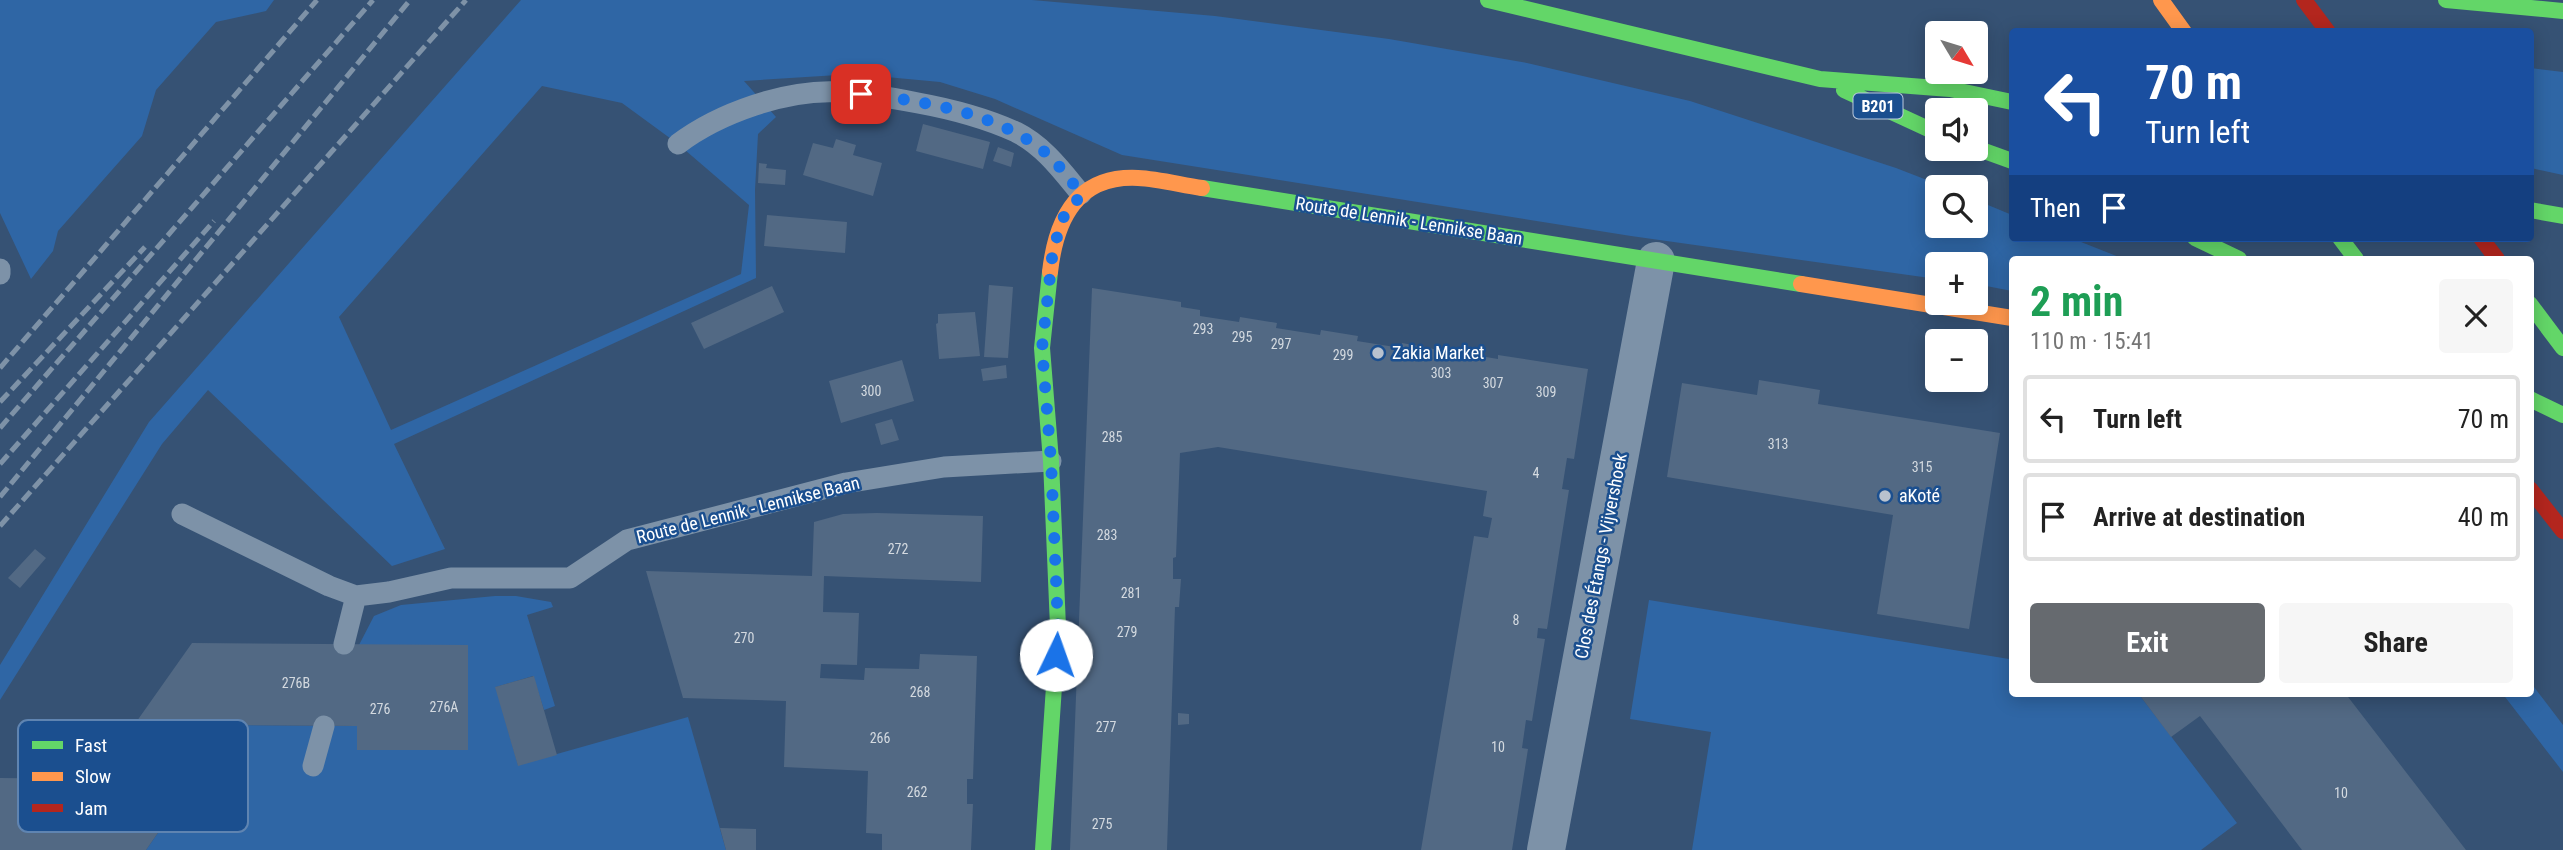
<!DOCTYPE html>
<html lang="en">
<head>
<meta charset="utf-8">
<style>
  :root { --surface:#fff; --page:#f6f6f6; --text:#222; --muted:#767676; --line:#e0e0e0; --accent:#666a6f }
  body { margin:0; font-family:"Roboto Condensed",sans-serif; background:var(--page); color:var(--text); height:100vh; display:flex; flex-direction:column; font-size:26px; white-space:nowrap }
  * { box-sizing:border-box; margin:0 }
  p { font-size:23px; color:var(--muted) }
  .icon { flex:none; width:38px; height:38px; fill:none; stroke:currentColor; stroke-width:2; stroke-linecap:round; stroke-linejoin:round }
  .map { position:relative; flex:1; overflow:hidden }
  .side { position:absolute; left:2009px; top:256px; width:525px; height:441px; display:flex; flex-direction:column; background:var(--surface); border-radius:7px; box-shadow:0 4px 18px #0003 }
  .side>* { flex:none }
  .top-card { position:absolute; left:2009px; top:28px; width:525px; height:214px; border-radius:7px; box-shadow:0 4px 18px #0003; background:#1a4fa0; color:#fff; overflow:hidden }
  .needle { width:46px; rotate:128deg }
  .controls { position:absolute; left:1925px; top:21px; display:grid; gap:14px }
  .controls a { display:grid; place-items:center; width:63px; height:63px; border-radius:7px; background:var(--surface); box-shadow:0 4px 18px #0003; font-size:35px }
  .pin { position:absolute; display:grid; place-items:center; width:60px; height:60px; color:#fff; margin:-30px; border-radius:14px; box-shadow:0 4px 10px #0006 }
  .me { position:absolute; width:77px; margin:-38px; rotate:3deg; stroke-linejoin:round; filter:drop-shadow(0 0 5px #0008) }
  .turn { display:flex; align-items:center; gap:24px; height:147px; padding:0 21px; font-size:32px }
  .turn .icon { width:91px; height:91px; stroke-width:2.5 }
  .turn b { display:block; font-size:49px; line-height:60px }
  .then { display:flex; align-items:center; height:66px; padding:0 21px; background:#0003; gap:14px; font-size:26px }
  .round { display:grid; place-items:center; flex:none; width:74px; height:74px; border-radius:7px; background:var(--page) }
  .headline { display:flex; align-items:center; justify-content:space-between; height:119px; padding:0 21px }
  h1 { font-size:42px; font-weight:700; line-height:52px; color:#1e9e55 }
  .button { display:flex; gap:14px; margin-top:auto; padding:14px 21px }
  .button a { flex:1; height:80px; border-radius:7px; background:var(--accent); color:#fff; font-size:28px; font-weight:700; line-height:80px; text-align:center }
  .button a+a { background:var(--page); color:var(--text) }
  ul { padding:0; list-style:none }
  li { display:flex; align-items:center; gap:21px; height:88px; margin:0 14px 10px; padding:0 7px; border:4px solid var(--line); border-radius:7px }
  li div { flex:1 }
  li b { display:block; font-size:26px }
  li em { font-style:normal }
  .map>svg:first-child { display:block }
  .green { fill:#2f66a5; fill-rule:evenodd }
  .building { fill:#526984 }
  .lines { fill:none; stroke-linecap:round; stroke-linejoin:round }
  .lane { stroke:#7d92a8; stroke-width:21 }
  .street { stroke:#7d92a8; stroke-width:38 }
  .fast { stroke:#63d668; stroke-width:16 }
  .slow { stroke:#ff974d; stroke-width:16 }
  .jam { stroke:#b3261e; stroke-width:16 }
  .rail { stroke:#7e92a7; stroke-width:5; stroke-dasharray:12 5; stroke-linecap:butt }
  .route { stroke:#1a73e8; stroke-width:12; stroke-dasharray:0 21.6 }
  .poi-dot { fill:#b9c2ce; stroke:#1b4f8f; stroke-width:2.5 }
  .labels { text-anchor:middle; stroke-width:5; stroke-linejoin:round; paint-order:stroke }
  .number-label { font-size:14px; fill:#d4dae0 }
  .shield { fill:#1b4f8f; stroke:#bbcadd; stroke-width:2 }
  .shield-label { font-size:16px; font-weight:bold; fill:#fff }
  .street-label { font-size:18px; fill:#fff; stroke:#1b4f8f }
  .poi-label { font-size:18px; fill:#fff; stroke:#1b4f8f; text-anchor:start }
  .key { fill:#1b4f8f; stroke:#5f84b1; stroke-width:2 }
  .key-label { font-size:19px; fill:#fff }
</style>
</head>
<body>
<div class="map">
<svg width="2563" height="850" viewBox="0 0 2563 850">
  <rect width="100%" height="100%" fill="#365274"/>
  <path class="green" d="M0,0H274L266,11L216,22L156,90L142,136L58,231L53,251L31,279L0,213Z
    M521,0H1032L1215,16L1389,39L1527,63L1690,101L1896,168L1945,187H1937V226H1976V200L2012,215V238H2071L2124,259H2012V291L1976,284V264H1937V279L1631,236L1122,155L995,99L940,82L854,74L744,81L776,117L758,134L755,190L756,278L394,444L445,549L392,566L208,390L162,444L0,700V665L149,422ZM542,86L622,103L678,144L749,205L741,274L391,430L339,317Z
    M2531,68L2563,72V175L2531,168Z
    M495,596H516L551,602L553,607L527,615L555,706L544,710L533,676L496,687L518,765L688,717L726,850H146L233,725L357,726V750H468V645H359L374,616L401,605Z
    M1649,600L2009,659L2012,649V693H2138L2237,823L2201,850H1692L1711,732L1630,719Z
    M2531,683L2563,725V772L2502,693H2530Z"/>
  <path class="building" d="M923,124L990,142L983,169L916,151Z
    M836,139L856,145L853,155L882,163L873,196L803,175L813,143L833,148Z
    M998,147L1014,153L1011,167L993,161Z
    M759,163L767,164L766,168L786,170L785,185L758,183Z
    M767,215L847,222L845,253L764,246Z
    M989,285L1013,287L1008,358L984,357Z
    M772,286L784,312L704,349L691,323Z
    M1092,288L1181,302V307L1200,310V316L1239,322L1240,317L1277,323L1276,328L1320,335L1321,330L1358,336L1357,341L1401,348L1402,343L1439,350L1438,355L1479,361L1480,356L1498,359V355L1588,369L1574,459L1567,458L1562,489L1569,490L1547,629L1538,628L1537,638L1545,639L1532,721L1526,720L1522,748L1528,749L1512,850H1421L1474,536L1488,538L1492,518L1483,516L1487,491L1218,447L1180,453L1176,557L1173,558V579H1181L1179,607H1175L1167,850H1070Z
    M975,312L980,356L939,359L936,324L938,323V314Z
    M902,360L914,401L841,423L829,381Z
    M1006,365L1007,378L983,381L981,369Z
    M1759,380L1820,390L1818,404L2000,433L1969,629L1877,614L1893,515L1667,477L1682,383L1757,395Z
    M892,419L899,440L881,445L875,424Z
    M877,513L983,516L981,582L824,576L823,612L859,613L857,665L821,664L820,678L864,680L865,668L919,669L920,654L977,656L973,779H967V804H973L971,850H882V834L866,833L868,771L784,767L786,701L683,698L646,571L812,576L814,522L843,514Z
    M35,549L46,558L20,588L8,578Z
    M192,643L468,645V750H357V726L233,725L146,850H0V778L96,779Z
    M534,676L557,755L518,766L495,687Z
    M2138,693H2345L2466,850H2302L2200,716L2171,737Z
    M1178,713L1189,714V724L1178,725Z
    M720,828L756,829V850H726Z"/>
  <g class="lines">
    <path class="lane" d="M678,144C719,113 787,89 839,92C866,93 892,98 918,103C951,109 985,118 1016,132C1044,146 1062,171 1081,194
      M0,269V274
      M182,514L329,586L356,596L389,592L451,578H570L627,540L846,483L944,467L1051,461
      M344,644L356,596
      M313,766L324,726"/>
    <path class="street" d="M1546,850L1656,261"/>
    <path class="fast" d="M1488,0L1820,79L1950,89L2012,102
      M2446,0L2563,11
      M1844,90L1937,133
      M1976,148L2012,161
      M1202,188L1801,284
      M2530,210L2563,216
      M2195,238L2239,259
      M2340,238L2356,259
      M2530,304L2563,348
      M2530,399L2563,415
      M1043,850L1058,627L1051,461L1042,348L1050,272"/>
    <path class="slow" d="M2161,0L2184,32
      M1050,272C1056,219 1077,175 1138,178C1159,179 1181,185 1202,188
      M1801,284L2012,318"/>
    <path class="jam" d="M2304,0L2328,32
      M2481,238L2497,259
      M2530,489L2563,531"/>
    <path class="rail" d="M0,368L317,0
      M0,402L145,247
      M0,428L373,0
      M0,464L214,221
      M0,497L410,0
      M0,526L466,0"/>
  </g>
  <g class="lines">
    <path class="route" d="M861,94C923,101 996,112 1046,153C1059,164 1070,181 1082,194L1064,216L1053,249L1042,348L1051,461L1058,627L1056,655"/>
  </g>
  <g class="poi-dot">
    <circle cx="1378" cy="353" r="7"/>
    <circle cx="1885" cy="496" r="7"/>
  </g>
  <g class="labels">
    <g class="number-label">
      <text x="1203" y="334">293</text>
      <text x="1242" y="342">295</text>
      <text x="1281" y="349">297</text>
      <text x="1343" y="360">299</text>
      <text x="1441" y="378">303</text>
      <text x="1493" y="388">307</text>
      <text x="871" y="396">300</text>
      <text x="1546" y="397">309</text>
      <text x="1112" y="442">285</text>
      <text x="1778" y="449">313</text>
      <text x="1922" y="472">315</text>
      <text x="1536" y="478">4</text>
      <text x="1107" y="540">283</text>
      <text x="898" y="554">272</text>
      <text x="1131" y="598">281</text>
      <text x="1516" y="625">8</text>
      <text x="1127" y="637">279</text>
      <text x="744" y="643">270</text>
      <text x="296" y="688">276B</text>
      <text x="920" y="697">268</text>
      <text x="444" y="712">276A</text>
      <text x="380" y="714">276</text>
      <text x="1106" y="732">277</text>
      <text x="880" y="743">266</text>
      <text x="1498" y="752">10</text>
      <text x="917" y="797">262</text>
      <text x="2341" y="798">10</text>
      <text x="1102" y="829">275</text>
    </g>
    <rect class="shield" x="1853.5" y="93.5" width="49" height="25" rx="5"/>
    <g class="shield-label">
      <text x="1878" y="112">B201</text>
    </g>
    <g class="street-label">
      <text transform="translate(1409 221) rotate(9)" y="6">Route de Lennik - Lennikse Baan</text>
      <text transform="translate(748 510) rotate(-14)" y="6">Route de Lennik - Lennikse Baan</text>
      <text transform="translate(1601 556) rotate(-79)" y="6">Clos des Étangs - Vijvershoek</text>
    </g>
    <g class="poi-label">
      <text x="1392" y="359">Zakia Market</text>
      <text x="1899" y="502">aKoté</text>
    </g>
  </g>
  <rect x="18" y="720" width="230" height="112" rx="10" class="key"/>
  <rect x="32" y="741" width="31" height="8" fill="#63d668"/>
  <rect x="32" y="772" width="31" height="9" fill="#ff974d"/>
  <rect x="32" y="804" width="31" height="8" fill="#b3261e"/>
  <g class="key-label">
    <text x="75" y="752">Fast</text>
    <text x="75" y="783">Slow</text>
    <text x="75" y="815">Jam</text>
  </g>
</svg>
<div class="controls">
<a><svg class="needle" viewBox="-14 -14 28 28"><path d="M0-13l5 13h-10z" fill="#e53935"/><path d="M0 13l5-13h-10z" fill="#767676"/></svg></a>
<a><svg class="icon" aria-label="sound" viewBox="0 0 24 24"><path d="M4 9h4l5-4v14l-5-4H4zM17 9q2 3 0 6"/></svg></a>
<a><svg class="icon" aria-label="search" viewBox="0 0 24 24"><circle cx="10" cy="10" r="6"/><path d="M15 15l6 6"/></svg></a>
<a>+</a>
<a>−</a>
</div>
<div class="pin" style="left:861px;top:94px;background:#d93025"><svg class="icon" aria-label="arrive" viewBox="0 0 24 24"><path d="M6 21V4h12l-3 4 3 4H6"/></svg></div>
<svg class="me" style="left:1056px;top:655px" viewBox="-20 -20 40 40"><circle r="19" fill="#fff"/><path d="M0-13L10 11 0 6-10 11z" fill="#1a73e8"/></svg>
<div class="top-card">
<div class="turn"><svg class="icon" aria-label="left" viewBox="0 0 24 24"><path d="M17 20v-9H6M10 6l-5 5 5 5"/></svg><div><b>70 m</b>Turn left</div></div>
<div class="then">Then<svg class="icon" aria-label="arrive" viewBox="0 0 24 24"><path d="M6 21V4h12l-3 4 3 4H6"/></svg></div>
</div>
<section class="side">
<div class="headline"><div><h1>2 min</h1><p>110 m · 15:41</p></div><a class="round"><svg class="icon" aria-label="close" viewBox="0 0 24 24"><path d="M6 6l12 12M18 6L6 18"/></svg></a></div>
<ul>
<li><svg class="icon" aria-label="left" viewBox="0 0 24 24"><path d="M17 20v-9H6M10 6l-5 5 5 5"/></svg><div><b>Turn left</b></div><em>70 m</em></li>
<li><svg class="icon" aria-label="arrive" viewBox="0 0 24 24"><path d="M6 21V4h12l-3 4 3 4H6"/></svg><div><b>Arrive at destination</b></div><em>40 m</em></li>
</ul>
<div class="button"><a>Exit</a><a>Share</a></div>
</section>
</div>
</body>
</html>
